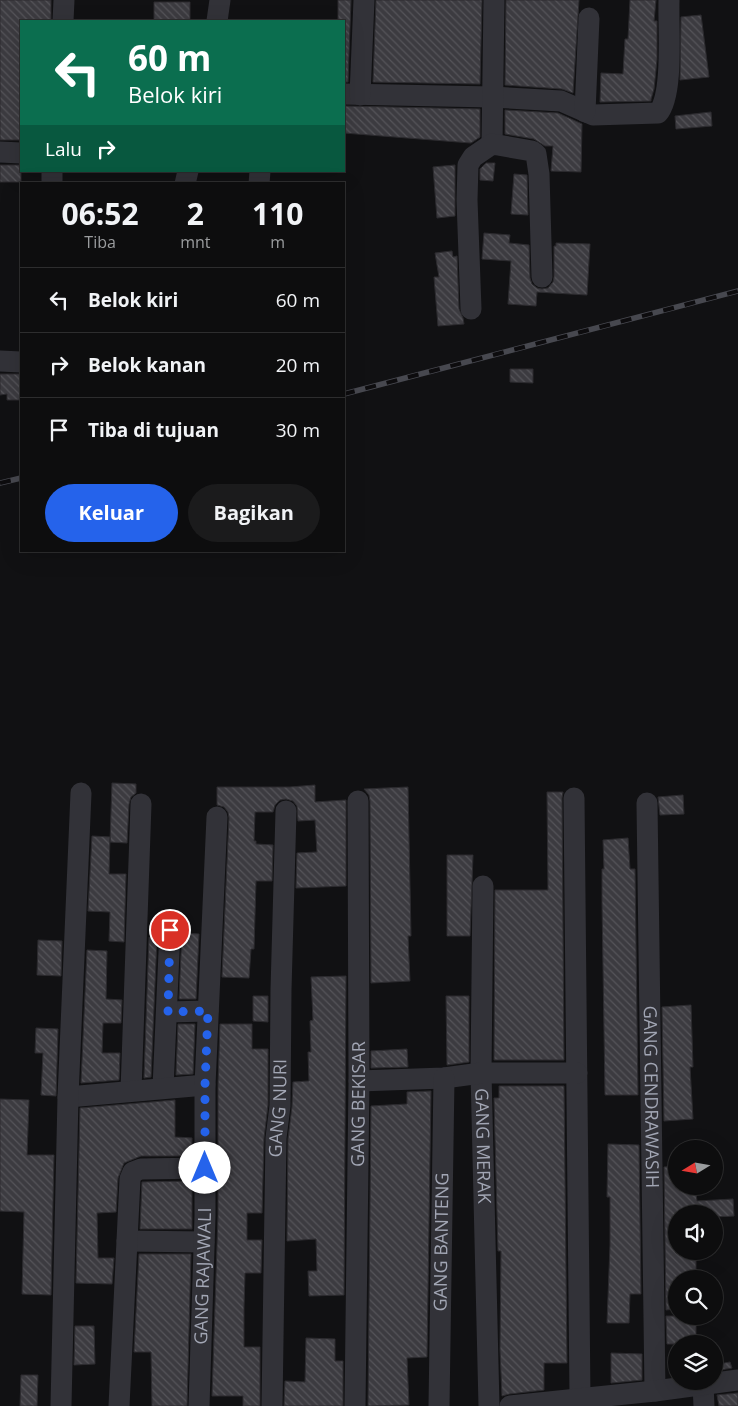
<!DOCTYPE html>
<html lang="id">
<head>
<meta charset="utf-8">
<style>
  :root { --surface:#0d0d0e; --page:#1b1b1c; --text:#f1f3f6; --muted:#9a9c9e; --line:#2d2d2e; --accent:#2563eb }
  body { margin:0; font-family:"Open Sans",sans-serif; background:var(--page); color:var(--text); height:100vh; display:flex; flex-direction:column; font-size:19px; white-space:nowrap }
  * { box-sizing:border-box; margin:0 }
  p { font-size:16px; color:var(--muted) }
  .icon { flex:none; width:28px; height:28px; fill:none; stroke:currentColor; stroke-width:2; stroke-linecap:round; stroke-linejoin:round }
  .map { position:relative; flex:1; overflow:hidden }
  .panel { position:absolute; left:20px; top:182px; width:325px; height:370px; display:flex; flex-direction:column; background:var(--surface); border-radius:0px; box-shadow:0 5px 20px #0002,0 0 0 1px var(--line) }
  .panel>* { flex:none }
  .guide { position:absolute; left:20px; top:20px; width:325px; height:152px; border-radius:0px; box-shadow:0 5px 20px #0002,0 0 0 1px var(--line); background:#0b6e4f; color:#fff; overflow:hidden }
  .needle { width:32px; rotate:259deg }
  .controls { position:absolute; left:668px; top:1140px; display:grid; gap:10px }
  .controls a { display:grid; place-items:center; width:55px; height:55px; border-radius:50%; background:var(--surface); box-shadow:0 5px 20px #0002,0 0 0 1px var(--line); font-size:25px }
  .pin { position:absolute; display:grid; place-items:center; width:42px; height:42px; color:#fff; margin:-21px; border:2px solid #fff; border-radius:50%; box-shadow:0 1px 5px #0007 }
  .me { position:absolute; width:55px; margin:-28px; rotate:0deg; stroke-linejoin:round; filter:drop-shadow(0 0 4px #0008) }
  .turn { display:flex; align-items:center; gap:18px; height:105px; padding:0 25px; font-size:22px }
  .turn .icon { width:65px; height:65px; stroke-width:2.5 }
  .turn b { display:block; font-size:35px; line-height:42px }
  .then { display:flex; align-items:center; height:48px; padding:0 25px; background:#0003; gap:10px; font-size:19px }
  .eta { display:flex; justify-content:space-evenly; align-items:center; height:85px; text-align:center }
  .eta b { font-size:30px; font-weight:700; line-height:35px }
  .action { display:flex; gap:10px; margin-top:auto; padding:10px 25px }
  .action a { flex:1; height:58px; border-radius:30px; background:var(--accent); color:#fff; font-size:20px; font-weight:700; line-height:58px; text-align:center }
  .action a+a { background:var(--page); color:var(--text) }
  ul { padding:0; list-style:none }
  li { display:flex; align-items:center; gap:15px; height:65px; padding:0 25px; border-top:1px solid var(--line) }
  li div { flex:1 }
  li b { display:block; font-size:19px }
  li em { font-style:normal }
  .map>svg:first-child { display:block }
  .building { fill:url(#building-back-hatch); stroke:#2c2b2f }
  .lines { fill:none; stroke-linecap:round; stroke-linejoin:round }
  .street { stroke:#323238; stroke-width:21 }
  .rail-casing { stroke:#47484f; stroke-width:5.5 }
  .rail { stroke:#0d0c0e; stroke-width:4; stroke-dasharray:11; stroke-linecap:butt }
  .route { stroke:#2563eb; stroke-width:9; stroke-dasharray:0 16.2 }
  .labels { text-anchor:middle; stroke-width:4.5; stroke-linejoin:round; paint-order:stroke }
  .street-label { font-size:18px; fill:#a2a6b4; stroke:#0d0c0e }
</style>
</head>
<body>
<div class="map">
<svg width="738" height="1406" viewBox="0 0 738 1406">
  <defs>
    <pattern id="building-back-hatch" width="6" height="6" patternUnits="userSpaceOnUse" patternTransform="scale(1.25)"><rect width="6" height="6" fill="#3c3b40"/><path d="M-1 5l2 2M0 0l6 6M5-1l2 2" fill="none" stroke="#555459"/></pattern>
  </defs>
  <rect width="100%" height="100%" fill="#111113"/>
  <path class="building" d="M0,0H51V21H21V140H0Z
    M338,0H351L348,82H344V21H338Z
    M376,0H482L480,84L373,82Z
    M506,0H579L573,93L562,89L505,85Z
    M630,0H656L654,21H657V59L654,89L651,99V101L600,102L601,73L623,74L625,39H628Z
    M154,2H190V21H154Z
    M701,15L709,77L680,80L681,17Z
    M344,106L480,109V137L471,143L344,133Z
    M505,110L558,113L582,124L581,172L551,171L553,146H545L534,139L505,134Z
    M711,112L712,126L676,129L675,116Z
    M486,163H495L493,181L480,180V169Z
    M0,165H21V182H0Z
    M455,165V216L437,218L433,167Z
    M514,174L527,175L528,215L511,214Z
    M484,233L510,235L509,243L529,245L530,278L532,284L537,288L542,289L548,288L553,282L554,277V246H556V243L590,244L587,295L537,292L536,306L508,304L511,261L482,259Z
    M452,251L453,257L457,256L459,309L463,318L464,324L438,326L434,277H439L435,253Z
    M510,369H533V383L510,382Z
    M0,374H21V400H7V394L0,395Z
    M112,783L136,784V793L131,797L129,804L127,843L110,842Z
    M315,785V802L346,800V886L296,888L297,853L317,852L315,820L298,821L297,806L293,801L286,799L280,800L275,805L273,812H255L254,841H256V844L273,845L272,881H256L254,949H251L249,978L222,977L229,818L228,812L224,807L217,805V787H290Z
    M408,787L411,936H408L410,981L371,983L370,801L369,795L364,789Z
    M547,792H563L562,798L564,1060H494L495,890H548Z
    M683,795L684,814L660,815L658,797Z
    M92,836L110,837L109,874H126L124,942L109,941L110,912L88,911Z
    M628,838L630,869H635L638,1095H605L602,902V869H604L603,840Z
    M447,855H473L470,936H447Z
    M182,933L199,934L196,999H179Z
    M149,937H157L151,1077L144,1078Z
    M38,940L62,941L61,976L37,975Z
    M87,950L107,951L106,999L122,1000L121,1023H103L102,1053H120L119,1080L81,1083Z
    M346,976L344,1295L309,1296L308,1271H317L316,1239L287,1241L288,1139L292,1107L293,1082L309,1081L308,1052H311L310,1021L313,1020L311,977Z
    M253,996H268V1022L253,1021Z
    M446,996H469V1062L447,1065Z
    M691,1005L693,1067H690L693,1119L664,1121L662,1007Z
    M178,1024H195L193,1074L176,1075Z
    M220,1024H252V1049H268V1105L264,1138L262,1213H247V1240H262L261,1273H245L244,1307V1347H260V1406H243V1396H212L218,1216V1085Z
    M36,1028L58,1029L56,1096L41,1095L43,1053H35Z
    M407,1049L408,1067L371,1068V1051Z
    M499,1086H564L567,1363H544V1390L509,1394L502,1396L500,1349L501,1251H498L494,1098H499Z
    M431,1091L427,1357L407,1358L409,1405L368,1406L371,1106L407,1104V1092Z
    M0,1099L29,1100L27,1155H54L51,1295L22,1294L24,1212L0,1211Z
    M175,1100V1137L192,1138V1156H141L124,1163L118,1178L116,1212L97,1213L98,1258H114L112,1284L76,1283L80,1108Z
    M608,1144L639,1145L641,1294H630L629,1323H607L610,1245V1197H607Z
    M676,1166V1186H695L697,1201L733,1199L734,1216L714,1217V1214H676V1253L696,1252V1279H676V1309L666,1310L664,1167Z
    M192,1181V1229H140L142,1182Z
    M139,1254H191L187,1406H152L151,1352H134Z
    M666,1316H696V1344H667Z
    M75,1326H94L95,1364L74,1365Z
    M306,1338L335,1339V1361H343V1406H284L285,1381L305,1382Z
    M611,1353L642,1354V1380L611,1383Z
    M730,1362L732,1368L714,1371V1365Z
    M21,1375H38L37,1406H20Z
    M738,1393V1406H719L717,1395Z"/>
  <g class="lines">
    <g class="street">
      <path d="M63,21L64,0"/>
      <path d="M217,21L220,0"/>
      <path d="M344,94L492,97L561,101L593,115L658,113C674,95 668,26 669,0"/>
      <path d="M360,95L364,0"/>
      <path d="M585,112L589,18"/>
      <path d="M492,144L494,0"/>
      <path d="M0,152L21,153"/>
      <path d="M52,184V171"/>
      <path d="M185,184L188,171"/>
      <path d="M259,184L260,171"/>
      <path d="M471,309L467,200L468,165L473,157L492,144L532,151L536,154L539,174L542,277"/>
      <path d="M0,361L21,362"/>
      <path d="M574,798L580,1398"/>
      <path id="s1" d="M647,803L655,1391"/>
      <path id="s2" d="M483,886L481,1073L489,1406"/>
      <path d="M167,1012L208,1011"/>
      <path d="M359,1081L444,1078L481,1073H577"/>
      <path d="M163,1088L170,930"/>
      <path d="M131,1091L141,804"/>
      <path d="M68,1097L205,1085"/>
      <path d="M127,1241L204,1242"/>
      <path d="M703,1385L704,1406"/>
      <path d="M61,1406L68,1097L81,793"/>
      <path d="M119,1406L130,1179L133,1172L141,1169L205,1168"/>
      <path id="s3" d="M199,1406L205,1216V1085L217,817"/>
      <path id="s4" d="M272,1406L276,1138L280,1106L281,990L286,811"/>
      <path id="s5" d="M355,1406L359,1081L358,801"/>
      <path id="s6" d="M439,1406L444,1078"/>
      <path d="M510,1406L655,1391L738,1380"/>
    </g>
    <g class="rail-casing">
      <path id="rail" d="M344,394L738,291
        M0,483L21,478"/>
    </g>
    <use href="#rail" class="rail"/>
  </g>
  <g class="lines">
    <path class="route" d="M170,930L168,1012L208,1011L205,1085V1168"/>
  </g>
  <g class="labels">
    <g class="street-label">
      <text dy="6" stroke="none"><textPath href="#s1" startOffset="294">GANG CENDRAWASIH</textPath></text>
      <text dy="6" stroke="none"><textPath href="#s5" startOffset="302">GANG BEKISAR</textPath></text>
      <text dy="6" stroke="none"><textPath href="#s4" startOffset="298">GANG NURI</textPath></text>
      <text dy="6" stroke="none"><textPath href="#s2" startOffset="260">GANG MERAK</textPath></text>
      <text dy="6" stroke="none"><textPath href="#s6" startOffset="164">GANG BANTENG</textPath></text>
      <text dy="6" stroke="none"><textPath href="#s3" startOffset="130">GANG RAJAWALI</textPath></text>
    </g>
  </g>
</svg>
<div class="controls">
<a><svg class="needle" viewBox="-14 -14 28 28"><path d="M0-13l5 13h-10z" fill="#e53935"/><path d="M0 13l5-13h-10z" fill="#9a9c9e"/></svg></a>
<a><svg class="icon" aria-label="sound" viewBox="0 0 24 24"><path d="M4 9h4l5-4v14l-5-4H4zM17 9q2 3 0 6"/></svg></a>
<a><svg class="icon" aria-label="search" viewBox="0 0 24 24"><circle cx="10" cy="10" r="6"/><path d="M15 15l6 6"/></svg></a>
<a><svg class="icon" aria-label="layers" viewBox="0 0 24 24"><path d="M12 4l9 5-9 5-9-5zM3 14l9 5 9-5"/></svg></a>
</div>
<div class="pin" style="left:170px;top:930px;background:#d93025"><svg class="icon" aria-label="arrive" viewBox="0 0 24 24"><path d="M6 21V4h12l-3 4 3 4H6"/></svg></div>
<svg class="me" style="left:205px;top:1168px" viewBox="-20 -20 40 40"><circle r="19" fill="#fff"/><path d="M0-13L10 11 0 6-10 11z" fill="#2563eb"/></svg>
<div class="guide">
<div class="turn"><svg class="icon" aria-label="left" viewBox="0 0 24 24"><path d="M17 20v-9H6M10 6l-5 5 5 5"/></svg><div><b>60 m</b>Belok kiri</div></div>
<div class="then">Lalu<svg class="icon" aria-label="right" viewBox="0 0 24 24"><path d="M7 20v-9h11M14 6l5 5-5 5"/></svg></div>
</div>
<section class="panel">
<div class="eta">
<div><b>06:52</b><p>Tiba</p></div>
<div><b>2</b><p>mnt</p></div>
<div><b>110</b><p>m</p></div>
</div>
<ul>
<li><svg class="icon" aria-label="left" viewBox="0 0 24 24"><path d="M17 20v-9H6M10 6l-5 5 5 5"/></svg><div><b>Belok kiri</b></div><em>60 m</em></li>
<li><svg class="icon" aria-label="right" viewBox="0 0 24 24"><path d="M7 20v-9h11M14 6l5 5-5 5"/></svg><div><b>Belok kanan</b></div><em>20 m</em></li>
<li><svg class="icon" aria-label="arrive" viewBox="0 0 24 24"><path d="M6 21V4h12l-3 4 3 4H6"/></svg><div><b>Tiba di tujuan</b></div><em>30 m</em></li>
</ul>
<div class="action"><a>Keluar</a><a>Bagikan</a></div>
</section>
</div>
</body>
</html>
